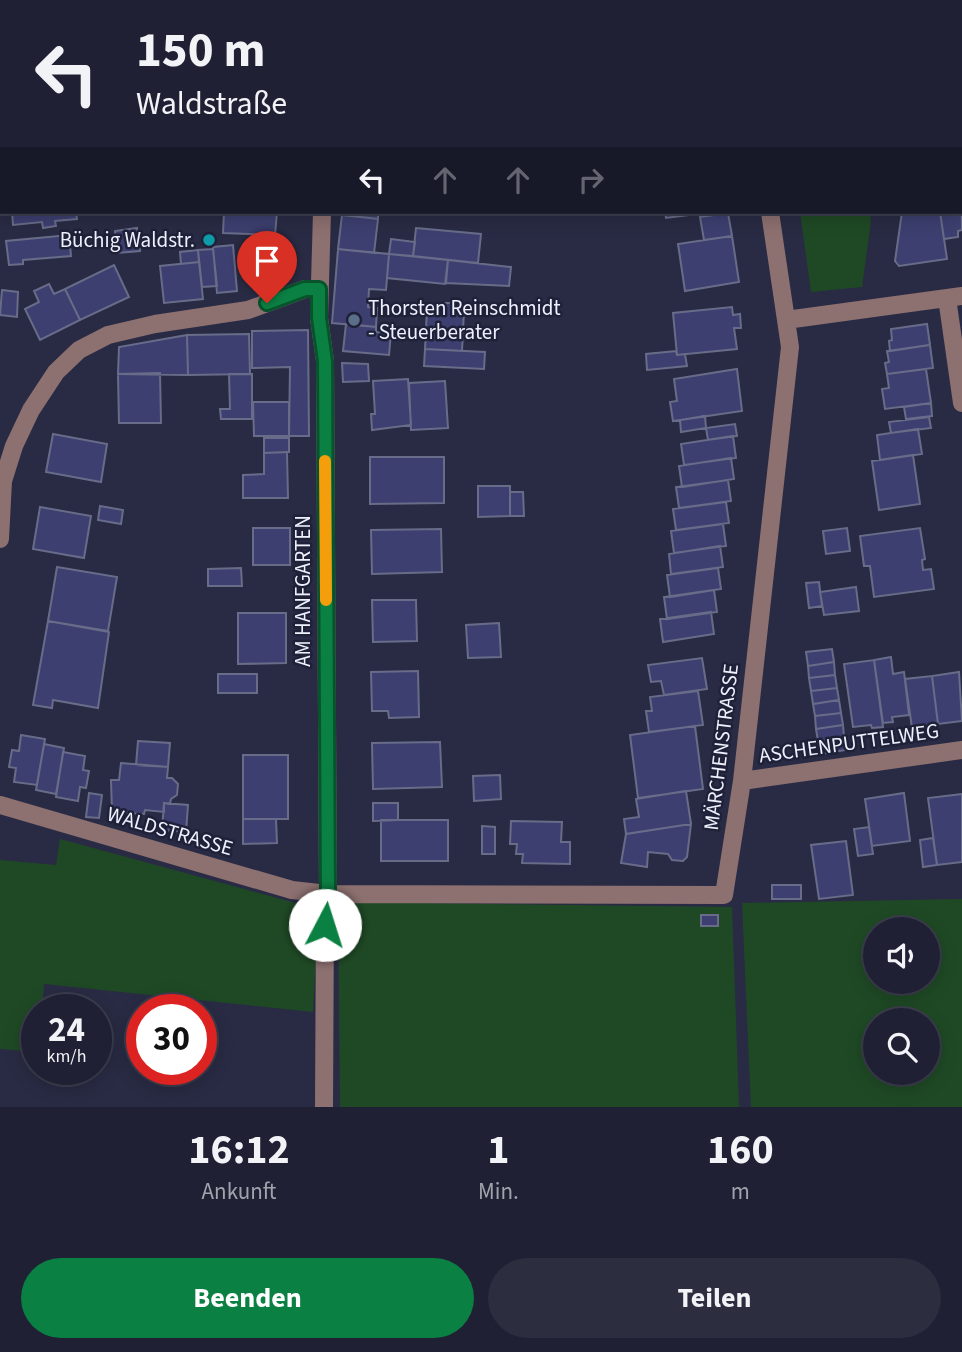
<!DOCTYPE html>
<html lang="de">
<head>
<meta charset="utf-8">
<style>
  :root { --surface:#1f2033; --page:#2c2d3f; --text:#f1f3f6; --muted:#a1a3ac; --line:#3c3e4e; --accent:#0b8043 }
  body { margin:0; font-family:"Source Sans 3",sans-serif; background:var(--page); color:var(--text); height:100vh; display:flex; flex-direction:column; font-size:26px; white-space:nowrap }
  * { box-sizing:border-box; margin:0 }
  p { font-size:23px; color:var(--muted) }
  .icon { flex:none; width:38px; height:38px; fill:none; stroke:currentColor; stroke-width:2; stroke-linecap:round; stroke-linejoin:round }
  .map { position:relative; height:1107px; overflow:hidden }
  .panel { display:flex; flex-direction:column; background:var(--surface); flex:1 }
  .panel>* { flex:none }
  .hud { position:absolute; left:0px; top:0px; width:962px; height:214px; box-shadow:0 4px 18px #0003,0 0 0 2px var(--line); background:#1f2033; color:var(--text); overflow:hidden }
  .tools { position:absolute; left:863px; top:917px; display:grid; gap:14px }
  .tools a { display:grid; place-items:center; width:77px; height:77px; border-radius:50%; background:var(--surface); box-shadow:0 4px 18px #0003,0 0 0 2px var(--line); font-size:35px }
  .speed { position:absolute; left:21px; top:994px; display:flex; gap:14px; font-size:35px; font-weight:700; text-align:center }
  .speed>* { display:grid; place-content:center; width:91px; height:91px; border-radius:50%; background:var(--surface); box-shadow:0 4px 18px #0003,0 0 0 2px var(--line); line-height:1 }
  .speed small { font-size:18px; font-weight:400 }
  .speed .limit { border:10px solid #d22; background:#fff; color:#111 }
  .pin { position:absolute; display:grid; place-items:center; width:60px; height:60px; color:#fff; margin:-72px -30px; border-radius:50% 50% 50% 0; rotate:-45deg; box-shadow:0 0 7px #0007 }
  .pin .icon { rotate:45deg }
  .me { position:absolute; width:77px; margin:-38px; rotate:5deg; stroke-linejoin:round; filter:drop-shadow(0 0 5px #0008) }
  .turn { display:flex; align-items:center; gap:24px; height:147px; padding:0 21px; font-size:32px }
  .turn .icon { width:91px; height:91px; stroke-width:2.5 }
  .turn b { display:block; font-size:49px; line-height:60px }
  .lanes { display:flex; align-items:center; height:66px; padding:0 21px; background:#0003; justify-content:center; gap:35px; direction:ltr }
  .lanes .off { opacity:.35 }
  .eta { display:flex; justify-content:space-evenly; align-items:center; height:119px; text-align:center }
  .eta b { font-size:42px; font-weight:700; line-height:49px }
  .action { display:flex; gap:14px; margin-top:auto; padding:14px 21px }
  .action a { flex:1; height:80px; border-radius:42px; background:var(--accent); color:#fff; font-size:28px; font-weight:700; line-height:80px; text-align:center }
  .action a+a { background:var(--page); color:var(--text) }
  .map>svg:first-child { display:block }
  .green { fill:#1f4925; fill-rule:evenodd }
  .building { fill:#3d3f70; stroke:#686c88; stroke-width:2 }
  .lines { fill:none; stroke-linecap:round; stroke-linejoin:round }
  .minor { stroke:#8d7070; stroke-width:18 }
  .route-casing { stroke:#07532c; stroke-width:18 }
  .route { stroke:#0b8043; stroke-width:12 }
  .slow { stroke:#f59e0b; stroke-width:12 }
  .culture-dot { fill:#0f9aa8; stroke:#1f2139; stroke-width:2.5 }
  .service-dot { fill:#5c6f8a; stroke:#1f2139; stroke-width:2.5 }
  .labels { text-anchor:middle; stroke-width:5; stroke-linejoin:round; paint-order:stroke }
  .poi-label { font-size:21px; fill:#eef0fd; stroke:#1f2139; text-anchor:end }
  .street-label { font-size:21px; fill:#eef0fd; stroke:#1f2139 }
</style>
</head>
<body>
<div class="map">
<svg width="962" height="1107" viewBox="0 0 962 1107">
  <rect width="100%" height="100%" fill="#292b44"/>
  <path class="green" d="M800,212H870L871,221L862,287L811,292Z
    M60,839L314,908L318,919L313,1012L44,984L42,1010H37V1052L0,1049V860L56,865Z
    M962,899V1107H751L742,903ZM928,929V982H875V929ZM928,1020V1073H875V1020Z
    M338,902L732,907L739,1107H340Z"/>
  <path class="building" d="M961,180L962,230L958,231V237L944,239L940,212H961Z
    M12,212H76L77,219L55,221L56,226L43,228L42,222L13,225Z
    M224,212H277L275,235L223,233Z
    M342,212H378V219L342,215Z
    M665,212H704V213L666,218Z
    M902,212H940L947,259L899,266L895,261Z
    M728,213L732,236L704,240L700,217Z
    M342,215L378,219L374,253L338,249Z
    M137,228L140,251L117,253L115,231Z
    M416,228L481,234L478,263L413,256Z
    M69,235L71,256L23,260V264L9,265L6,241Z
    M732,236L739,282L685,291L678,244Z
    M391,239L415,242L413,256L389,254Z
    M233,245L237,291L217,293L213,247Z
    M213,249L217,286L202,287L198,250Z
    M338,249L389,254L386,290L369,289L368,307L377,308L376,327L332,323Z
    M198,250L199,262L181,264L180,252Z
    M389,254L448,260L445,284L387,278Z
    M448,260L511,267L509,286L446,283Z
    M199,262L203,299L164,303L160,266Z
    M114,265L129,297L80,320L65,289Z
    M49,284L54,294L65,289L80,320L40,340L25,309L39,302L34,291Z
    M2,290L18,292L17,317L0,315Z
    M440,303H452L451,310L464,311L462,351L425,349L427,309H439Z
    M732,307L733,315L740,314L741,328H734L737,349L677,355L673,313Z
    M346,324L376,327V332L391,333L389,355L343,351Z
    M927,324L930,345L890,351L889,341L892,340L891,329Z
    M308,330L309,436H289L290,367L252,368V331Z
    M249,334L250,374L188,375L187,335Z
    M187,335L188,375L118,374L119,347Z
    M930,345L933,368L887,374L885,363L889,362L887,351Z
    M425,349L485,352L484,369L424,366Z
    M676,351L677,355L685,354L687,366L647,370L646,354Z
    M342,363L368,364L369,381L343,382Z
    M737,369L742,411L673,421L670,402L677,401L674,379Z
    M926,369L931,403L885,409L882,389L889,388L887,374Z
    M160,373L161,423H119L118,374Z
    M229,374H252V419H221L220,409H230Z
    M408,379L411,425L372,430L371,414H375L373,381Z
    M445,381L448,428L411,430L409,383Z
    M253,402H289V436H254Z
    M931,403L932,416L906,419L904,407Z
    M705,416L706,428L681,432L680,420Z
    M929,417L931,428L891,433L889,422Z
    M735,424L737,436L708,440L706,428Z
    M918,429L922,454L880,460L877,435Z
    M53,434L107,444L101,482L46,472Z
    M733,436L736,458L684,465L681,444Z
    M264,438H289V452L264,453Z
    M287,452L288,498H243V475L264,474V453Z
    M913,455L920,504L879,510L872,461Z
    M370,457H444V503L370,504Z
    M731,458L734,479L682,487L679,466Z
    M728,480L731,501L679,508L676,487Z
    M478,486H510V516L478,517Z
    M510,492H523L524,516H510Z
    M726,502L729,523L676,530L673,509Z
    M100,506L123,510L121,524L98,520Z
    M40,507L91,516L84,558L33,549Z
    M723,524L726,546L674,553L671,531Z
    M253,528H290V565H253Z
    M847,528L850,551L826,554L823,531Z
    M920,528L925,559L922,560L923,570L931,569L934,589L874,597L870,566H864L860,536Z
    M441,529L442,572L372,574L371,530Z
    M720,546L723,567L671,574L669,554Z
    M57,567L117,577L108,631L48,621Z
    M241,568L242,586H208V569Z
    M718,568L721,589L670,597L667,575Z
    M819,582L822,606L809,608L806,583Z
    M856,587L859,611L824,615L820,592Z
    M714,590L717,612L667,619L664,597Z
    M372,600H416L417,641L373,642Z
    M711,612L714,634L663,642L660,619Z
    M238,613H286V663L238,664Z
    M48,621L109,632L98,708L53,700L52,708L33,705Z
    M499,623L501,657L468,658L466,625Z
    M832,649L834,662L808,666L806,652Z
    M891,657L893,674L904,672L909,715L892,717L893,722L883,723L874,660Z
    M702,658L707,689L664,695L661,681L651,682L648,665Z
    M874,660L883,727L872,728L871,725L853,727L844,664Z
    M834,662L835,675L809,678L808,666Z
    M418,671L419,717L389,718L388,711H372L371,672Z
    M959,672L962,721L938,724L932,676Z
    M218,674H257V693H218Z
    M835,675L837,688L811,691L809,678Z
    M932,676L938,724L912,728L905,679Z
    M837,688L839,700L813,704L811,691Z
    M698,691L703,725L649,732L646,711H652L650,697Z
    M839,700L841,713L815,716L813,704Z
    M841,713L843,725L816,729L815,716Z
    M843,725L844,737L818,741L816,729Z
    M695,726L703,789L638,798L630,735Z
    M21,735L45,739L37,785L14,782L16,768L9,767L12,750L19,751Z
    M844,737L846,750L820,754L818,741Z
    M138,741L170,743L168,767L136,765Z
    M440,742L442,787L373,789L372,743Z
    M44,744L64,748L56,794L36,790Z
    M63,752L85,756L83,770L89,771L86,788L80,787L78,801L56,797Z
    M243,755H288V819H243Z
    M121,763L168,767L167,778H172L178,784L177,795L171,799L170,804L164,803V812L145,810L144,814L112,812L111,780H119Z
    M500,775L501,799L474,801L473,776Z
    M686,791L691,824L626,834L624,819L639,817L636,799Z
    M89,793L102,795L99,818L86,817Z
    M904,793L910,841L872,846L865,799Z
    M962,794V862L937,865L928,798Z
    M164,803L188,805L186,832L162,830Z
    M373,803H398V820L373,821Z
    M243,819H276L277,843L243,844Z
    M381,820H448V861H381Z
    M511,821L562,822L561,842H570V864L522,863L523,854H516L517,844H510Z
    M691,824L687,857L683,861L672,860L668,854L648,852L647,867L621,863L626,834Z
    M482,826L495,827V854H482Z
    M869,827L873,854L858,856L854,829Z
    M933,838L937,865L923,867L920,840Z
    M846,841L853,895L819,899L811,845Z
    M772,885H801V899H772Z
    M701,915H718V926H701Z"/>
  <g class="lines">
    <path class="minor" d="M316,0L317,2
      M741,0V2
      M322,212L319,318L325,361L328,894L325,914L324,1107
      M947,298L962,403
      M786,320L962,296
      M0,539L3,481L14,446L31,410L56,372L79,350L108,335L155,324L248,310L305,289H319
      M742,781L962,750
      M0,805L292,890L328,894L724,895L742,781L790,347L770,212"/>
  </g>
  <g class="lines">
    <g class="route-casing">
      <path id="route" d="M267,303L305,289H319V318L325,361L328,894L325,925"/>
    </g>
    <use href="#route" class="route"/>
    <path class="slow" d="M325,461L326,600"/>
  </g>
  <circle class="culture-dot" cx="209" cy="240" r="7"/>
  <circle class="service-dot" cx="354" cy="320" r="7"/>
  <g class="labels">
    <g class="poi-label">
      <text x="195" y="247">Büchig Waldstr.</text>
      <text x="368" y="315" text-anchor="start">Thorsten Reinschmidt<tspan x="368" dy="24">- Steuerberater</tspan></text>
    </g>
    <g class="street-label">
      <text transform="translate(303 591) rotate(-90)" y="7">AM HANFGARTEN</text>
      <text transform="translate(849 743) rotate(-8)" y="7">ASCHENPUTTELWEG</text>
      <text transform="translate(721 747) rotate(-83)" y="7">MÄRCHENSTRASSE</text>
      <text transform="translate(170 831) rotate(16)" y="7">WALDSTRASSE</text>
    </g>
  </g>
</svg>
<div class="tools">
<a><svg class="icon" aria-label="sound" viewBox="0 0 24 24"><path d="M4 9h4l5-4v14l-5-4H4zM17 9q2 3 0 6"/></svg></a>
<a><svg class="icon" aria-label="search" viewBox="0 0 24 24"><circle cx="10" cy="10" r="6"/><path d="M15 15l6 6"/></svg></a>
</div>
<div class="speed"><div>24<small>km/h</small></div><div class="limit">30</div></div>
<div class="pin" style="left:267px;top:303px;background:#d93025"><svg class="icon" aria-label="arrive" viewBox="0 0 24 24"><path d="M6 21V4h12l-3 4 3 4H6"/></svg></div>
<svg class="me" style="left:325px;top:925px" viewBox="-20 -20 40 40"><circle r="19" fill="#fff"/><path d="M0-13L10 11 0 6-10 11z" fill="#0b8043"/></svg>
<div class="hud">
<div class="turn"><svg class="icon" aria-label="left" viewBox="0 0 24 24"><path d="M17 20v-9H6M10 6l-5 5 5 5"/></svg><div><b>150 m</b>Waldstraße</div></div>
<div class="lanes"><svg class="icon" aria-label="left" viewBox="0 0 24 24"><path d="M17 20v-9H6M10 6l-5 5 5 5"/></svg><svg class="icon off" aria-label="ahead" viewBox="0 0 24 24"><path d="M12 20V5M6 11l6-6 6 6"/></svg><svg class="icon off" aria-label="ahead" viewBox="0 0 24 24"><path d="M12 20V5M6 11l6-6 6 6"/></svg><svg class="icon off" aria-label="right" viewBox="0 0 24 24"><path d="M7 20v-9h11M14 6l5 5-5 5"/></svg></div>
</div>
</div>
<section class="panel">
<div class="eta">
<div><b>16:12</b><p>Ankunft</p></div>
<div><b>1</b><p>Min.</p></div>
<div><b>160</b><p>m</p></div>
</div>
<div class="action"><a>Beenden</a><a>Teilen</a></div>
</section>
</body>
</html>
